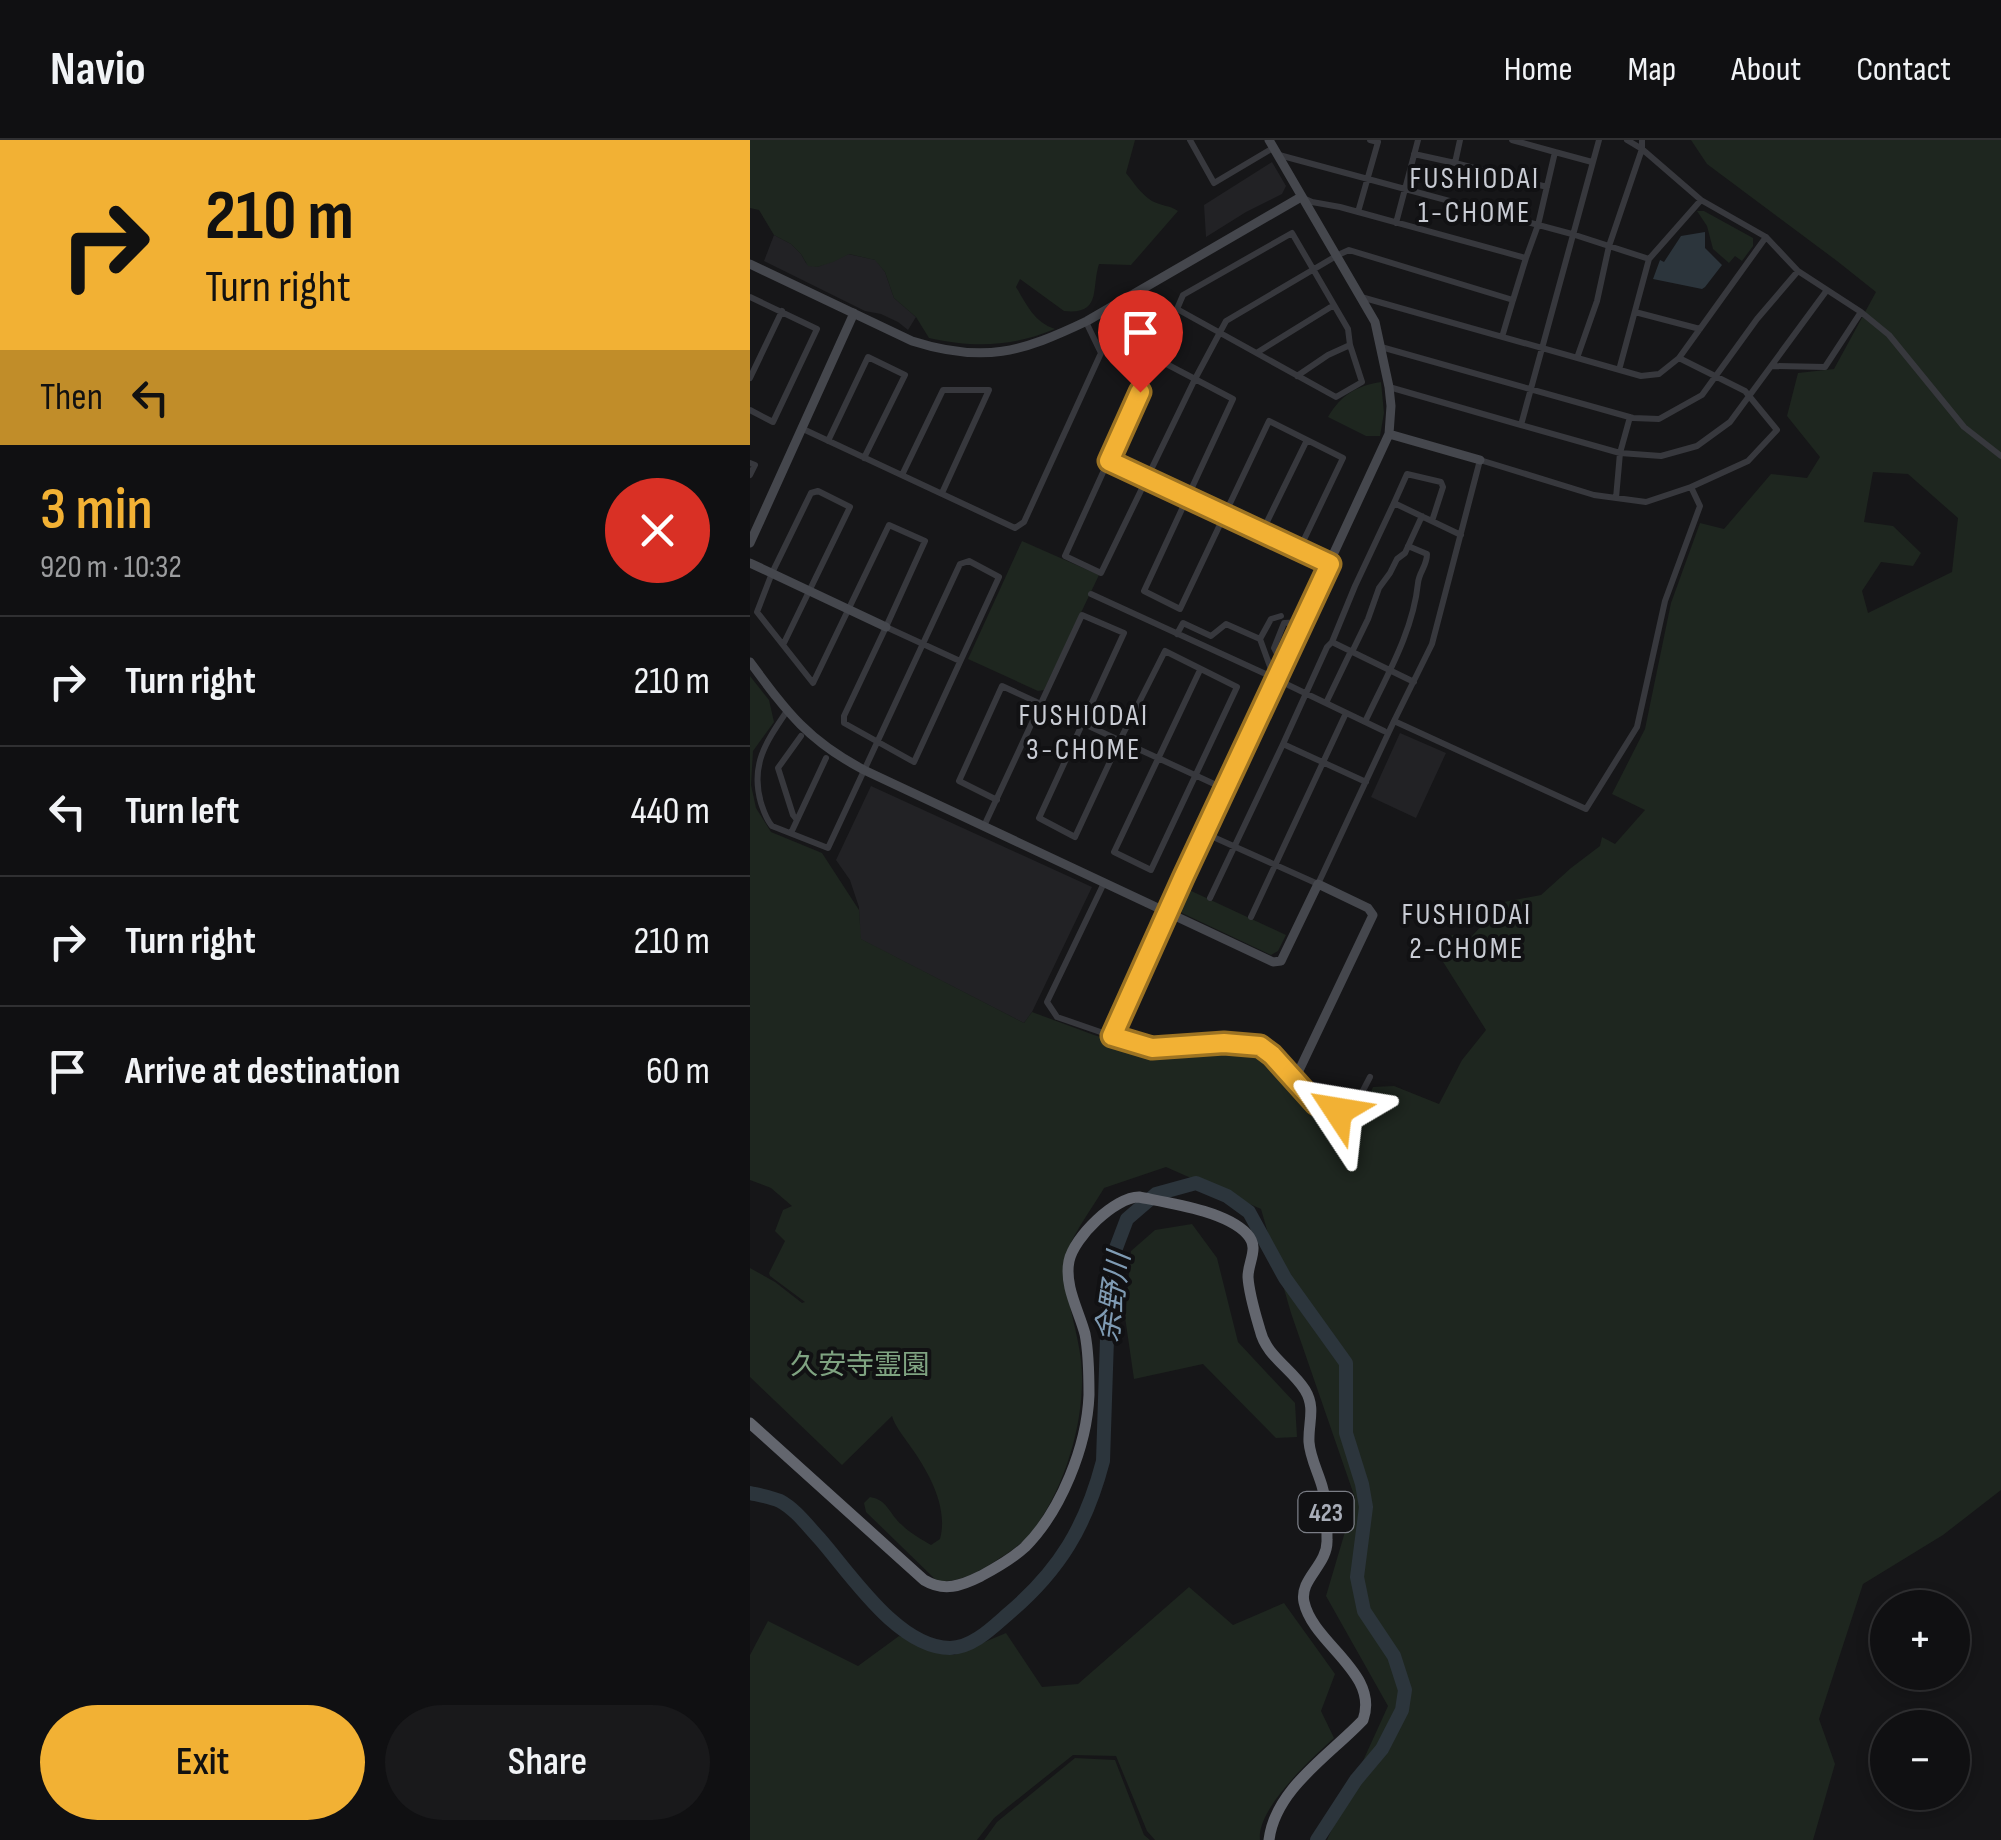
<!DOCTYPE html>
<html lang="en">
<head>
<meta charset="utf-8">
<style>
  :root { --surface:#101012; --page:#19191b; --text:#f1f3f6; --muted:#9c9d9f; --line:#303032; --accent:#f2b134 }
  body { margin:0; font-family:"Sofia Sans Condensed","Noto Sans JP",sans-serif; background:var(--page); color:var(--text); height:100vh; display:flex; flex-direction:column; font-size:38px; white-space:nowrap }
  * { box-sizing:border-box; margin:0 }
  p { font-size:32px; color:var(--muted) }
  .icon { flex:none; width:55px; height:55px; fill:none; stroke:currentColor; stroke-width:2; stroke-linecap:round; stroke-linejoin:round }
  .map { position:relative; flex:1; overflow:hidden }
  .drawer { display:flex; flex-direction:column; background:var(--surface); width:750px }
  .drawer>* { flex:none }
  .banner { background:#f2b134; color:#111; overflow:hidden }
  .controls { position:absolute; left:1120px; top:1450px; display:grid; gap:20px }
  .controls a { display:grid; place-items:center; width:100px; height:100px; border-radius:50%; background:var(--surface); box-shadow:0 5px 15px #0003,0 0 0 2px var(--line); font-size:50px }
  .pin { position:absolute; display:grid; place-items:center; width:85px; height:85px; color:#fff; margin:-102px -42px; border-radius:50% 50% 50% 0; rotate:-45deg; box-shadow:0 0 10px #0007 }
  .pin .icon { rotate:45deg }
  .me { position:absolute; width:110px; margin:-55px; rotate:303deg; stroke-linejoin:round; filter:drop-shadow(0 0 8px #0008) }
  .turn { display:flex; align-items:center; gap:35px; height:210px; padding:0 40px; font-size:45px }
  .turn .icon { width:130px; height:130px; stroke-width:2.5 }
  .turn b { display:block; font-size:70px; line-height:85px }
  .then { display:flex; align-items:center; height:95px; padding:0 40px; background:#0003; gap:20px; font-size:38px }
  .round { display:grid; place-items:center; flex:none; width:105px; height:105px; border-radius:52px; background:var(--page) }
  .summary { display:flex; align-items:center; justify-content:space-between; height:170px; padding:0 40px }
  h1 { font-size:60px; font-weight:600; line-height:75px; color:var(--accent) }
  .action { display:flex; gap:20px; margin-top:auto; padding:20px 40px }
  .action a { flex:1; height:115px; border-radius:60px; background:var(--accent); color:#111; font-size:40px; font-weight:600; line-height:115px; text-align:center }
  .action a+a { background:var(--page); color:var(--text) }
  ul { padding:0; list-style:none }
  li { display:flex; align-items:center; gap:30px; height:130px; padding:0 40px; border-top:2px solid var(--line) }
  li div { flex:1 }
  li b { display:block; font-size:38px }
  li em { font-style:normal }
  header { display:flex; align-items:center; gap:60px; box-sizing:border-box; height:140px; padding:0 50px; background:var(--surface); border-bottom:2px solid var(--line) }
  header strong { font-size:48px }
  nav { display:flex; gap:55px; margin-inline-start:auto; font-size:35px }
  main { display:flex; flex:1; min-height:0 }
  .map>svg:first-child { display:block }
  .built { fill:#222225 }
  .green { fill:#1e261f; fill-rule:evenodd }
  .water { fill:#2c353c }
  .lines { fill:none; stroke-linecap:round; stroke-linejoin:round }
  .river { stroke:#2c353c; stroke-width:14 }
  .street { stroke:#37383d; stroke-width:6 }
  .secondary { stroke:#45474d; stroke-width:9 }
  .highway { stroke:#63666e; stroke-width:11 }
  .street-bridge { stroke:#37383d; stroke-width:6 }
  .route-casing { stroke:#9d7322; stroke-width:25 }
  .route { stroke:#f2b134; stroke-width:18 }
  .labels { text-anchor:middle; stroke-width:8; stroke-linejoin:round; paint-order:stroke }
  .shield { fill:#111113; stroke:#7b7e86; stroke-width:2.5 }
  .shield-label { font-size:25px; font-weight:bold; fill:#a8adb8 }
  .park-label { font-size:28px; fill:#7fa381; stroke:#111113 }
  .neighbourhood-label { font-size:30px; letter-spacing:2.5px; fill:#c9ccd4; stroke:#111113 }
  .water-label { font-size:30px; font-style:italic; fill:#7f9bb3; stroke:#111113 }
</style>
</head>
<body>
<header>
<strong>Navio</strong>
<nav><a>Home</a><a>Map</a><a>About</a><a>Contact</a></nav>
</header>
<main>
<section class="drawer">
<div class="banner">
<div class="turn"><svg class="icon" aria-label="right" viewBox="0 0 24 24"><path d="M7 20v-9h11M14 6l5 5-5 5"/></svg><div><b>210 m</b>Turn right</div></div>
<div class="then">Then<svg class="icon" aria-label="left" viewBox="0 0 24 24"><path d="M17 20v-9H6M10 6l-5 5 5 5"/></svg></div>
</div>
<div class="summary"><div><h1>3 min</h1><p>920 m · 10:32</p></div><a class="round" style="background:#d93025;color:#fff"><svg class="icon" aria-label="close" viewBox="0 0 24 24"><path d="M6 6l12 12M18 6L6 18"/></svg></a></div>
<ul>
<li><svg class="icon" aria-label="right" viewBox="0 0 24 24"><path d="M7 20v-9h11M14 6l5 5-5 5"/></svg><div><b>Turn right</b></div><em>210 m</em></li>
<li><svg class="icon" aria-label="left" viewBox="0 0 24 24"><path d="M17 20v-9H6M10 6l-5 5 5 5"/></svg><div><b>Turn left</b></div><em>440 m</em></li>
<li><svg class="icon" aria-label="right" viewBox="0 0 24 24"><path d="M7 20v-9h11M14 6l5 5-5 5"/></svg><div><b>Turn right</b></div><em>210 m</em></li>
<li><svg class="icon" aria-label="arrive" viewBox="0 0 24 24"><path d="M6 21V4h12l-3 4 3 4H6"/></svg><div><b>Arrive at destination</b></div><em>60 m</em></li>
</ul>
<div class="action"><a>Exit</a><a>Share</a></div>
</section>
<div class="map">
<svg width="1251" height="1700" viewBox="0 0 1251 1700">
  <rect width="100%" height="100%" fill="#161618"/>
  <path class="built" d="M522,22L536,46L532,54L496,72L456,97L454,65Z
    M24,95L41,104L51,114L56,123L67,127L98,114L126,120L135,132L144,158L166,177L158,190L148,182L131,174L115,171L14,121Z
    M650,593L696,613L666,678L621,657Z
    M121,646L342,747L282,872L274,883L110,799L109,767L100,740L86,720Z"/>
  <path class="green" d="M0,0H385L376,33C384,43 391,54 402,61C411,66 419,65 428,71L381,125L349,124C341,149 352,175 314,171L270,139L266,147C277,165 284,182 305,189C261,207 225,208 179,198L166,177L144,158L135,132L125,120L99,114L83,122L67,127L58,126L51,114L41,104L24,95L9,70L0,68Z
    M941,0H1251V1350L1193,1395L1113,1444L1069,1579L1085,1624L1063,1700H577L638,1566L576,1456L605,1358L541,1173L511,1069L416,1027L354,1048C345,1064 319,1099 317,1115C310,1153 332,1195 332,1236C333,1288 313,1353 280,1394C270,1406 256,1414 244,1422C227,1433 207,1443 187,1441L116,1372L114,1363L120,1357C138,1360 139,1374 152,1385C160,1393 171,1399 181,1405L190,1399C199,1366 177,1329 158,1303C152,1294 145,1286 142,1276L92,1325L0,1237V1128L25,1142L52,1163L55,1162L20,1136L19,1133L35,1101L25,1091L33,1070L42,1066L21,1048L0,1040V536L19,560L24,582L3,611L1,645L6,668L21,692L72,713L109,770L111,799L274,883L282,872L344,895L405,914L477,907L509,914L563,969L586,978L614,967L623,947L644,946L689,964L712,920L736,890L690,817L702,795L721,797L754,762L791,755L821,728L850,706L852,697L865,704L895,670L862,654L895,589L921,463L950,383L974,389L1021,334L1057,338L1070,317L1037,276L1048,233L1084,229L1126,152L1087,121L957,24ZM1123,332L1158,334L1208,378L1202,432L1118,473L1112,451L1131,422L1163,426L1171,413L1143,386L1114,382Z
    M947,71H954L1003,98V106L992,121L985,116L979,123L963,109L957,86Z
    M631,242L634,273L630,296H616L578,277C591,255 606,246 631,242Z
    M272,401L349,435L294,550L288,551L218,519Z
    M437,749L536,795L528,811L521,815L432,773L429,766Z
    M442,1084L467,1118L488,1202L545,1263L547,1297L526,1298L453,1224L384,1239L375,1177L381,1111L405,1090Z
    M439,1447L483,1485L534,1463L585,1534L571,1571L584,1598C562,1618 506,1669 510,1700H405L397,1691L366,1616L323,1615L244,1678L227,1700H0V1515L18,1481L108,1526L149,1496L204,1515L256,1493L292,1547L328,1544Z
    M325,1618L365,1620L394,1695L400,1700H234L247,1682Z"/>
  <path class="water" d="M955,92V108L972,125L955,147L952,149L903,139L910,120L914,122L931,96Z"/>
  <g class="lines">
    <path class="river" d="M0,1353C9,1355 21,1357 30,1361C45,1369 57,1385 69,1398C100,1433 148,1508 200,1508C222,1508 242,1488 258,1474C310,1430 336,1386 353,1321L359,1137L366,1108L377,1079L406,1054L446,1043L477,1056L499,1072L535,1138L596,1223V1293L612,1344L616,1367L607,1437L614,1471L644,1516L655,1550L652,1570L632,1609L606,1640L567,1700"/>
    <path class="street" d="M440,0L464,43L523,8
      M762,0L805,12
      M892,0V9L951,60L1016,97L1048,131L1111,172L1139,195L1214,287L1251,316
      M664,14L705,23L710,0
      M529,15L822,94L899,119L951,60
      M705,23L797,47
      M608,72L628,2L620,0
      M646,83L668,0
      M542,93L598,189L600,205L612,242L586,257L427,169L433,155Z
      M776,118L788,85L805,12L842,22
      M0,157L67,189L23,282L0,270
      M611,157L891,236L909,234L929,218L1016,97
      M885,172L950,189
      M752,197L763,160
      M631,207L883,278L909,279L952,255L1007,179L1048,131
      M508,212L584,165
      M827,218L847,161L859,106L892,9L877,0
      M1022,226L1075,227L1111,172
      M869,230L899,119
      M547,236L578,215L600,205
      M0,238L32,171
      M639,247L771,285L849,0
      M771,285L870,313L911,316L947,306L980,282L1077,150
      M53,289L265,388L274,382L351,213L336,182
      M78,301L118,217L155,235L114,318
      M359,321L580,424
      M0,323L5,325L0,335
      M152,335L193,250H239L192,353
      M866,358L870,313L880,277
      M644,363L657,334L691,342L693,347L682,381
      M512,392L557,300
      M549,410L593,318L519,281L430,469L394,451L483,259L405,218L315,416L351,433L445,239L476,181L588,115L599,110L763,160L776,118L590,67L562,62L553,58
      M341,454L520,536
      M427,494L433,483L461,496L476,484L510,499L522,532
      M510,499L521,479L531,476
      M33,505L100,367L68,351L61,353L22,433L7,472L63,543L139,385L175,401L136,487
      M602,512L618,479L629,448L640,433L647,419L655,413L672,376
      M532,524L524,508L534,483L552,482
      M532,542L634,591
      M664,542L582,502L605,446L644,363L711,395
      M576,563L601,511
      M37,571C16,602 0,625 11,663C14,672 16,679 22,686L78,708C122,613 166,519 210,424L219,421L249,437L164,622L94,583V576L136,487L210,521
      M644,581L836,669L887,587L915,461L950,366L941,347
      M615,582C636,537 663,492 668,443C669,432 677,426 677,414L658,406
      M533,604L577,507L582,502
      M247,660L209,641L252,546L475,649
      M47,680L43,675L28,628L51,596
      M234,686L332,475L374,493L289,678L325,697L370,600L415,511L487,547L401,730L364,712L450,530
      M41,693L76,618
      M461,696L568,744L644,581L682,504L730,320L844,355L896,362L941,347L998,321L1027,290L995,251L929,218
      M354,743L297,862L307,877L362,896
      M460,758L533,604L616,642
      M501,777L596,573
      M544,941L566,964L588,971L606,964L620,937"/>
    <path class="secondary" d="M0,124L162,201C234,224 272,212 337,181L551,57
      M639,294L730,320
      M0,403L104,173
      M0,423L136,487
      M0,522C37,572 57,600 114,630L523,822L531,821L568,744L618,768L623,775L544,941L523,915L510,906L474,903L402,908L362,896L413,783L417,773C438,727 462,682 481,635L639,294L641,266L639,247L625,182L519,0"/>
    <path class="highway" d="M0,1283L174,1440C194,1452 211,1446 231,1436C246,1428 262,1419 275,1407C311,1371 337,1306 339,1255C339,1236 339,1214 335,1194C329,1171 314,1146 319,1121C324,1097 365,1057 389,1057C419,1063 476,1071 497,1094C510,1108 498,1121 498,1137C499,1154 505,1173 510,1190C516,1216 541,1228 555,1250C566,1268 558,1283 559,1302C560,1317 568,1332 572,1346C577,1363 577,1382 577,1400C578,1425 549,1439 554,1462C563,1504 630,1533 613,1580C580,1615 525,1649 519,1700"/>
    <path class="street-bridge" d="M520,536L532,542"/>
  </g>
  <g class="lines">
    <g class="route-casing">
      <path id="route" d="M390,252L359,321L580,424L433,738L362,896L402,908L474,903L510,906L522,915L566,964L588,971"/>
    </g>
    <use href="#route" class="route"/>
  </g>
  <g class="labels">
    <rect class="shield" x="548.5" y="1352" width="55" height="40" rx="8"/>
    <g class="shield-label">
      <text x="576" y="1381">423</text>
    </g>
    <g class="park-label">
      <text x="110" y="1234">久安寺霊園</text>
    </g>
    <g class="neighbourhood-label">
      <text x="725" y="48">FUSHIODAI<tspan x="725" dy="34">1-CHOME</tspan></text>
      <text x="334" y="585">FUSHIODAI<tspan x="334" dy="34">3-CHOME</tspan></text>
      <text x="717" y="784">FUSHIODAI<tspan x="717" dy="34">2-CHOME</tspan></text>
    </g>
    <g class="water-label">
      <text transform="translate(363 1157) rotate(-82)" y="10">余野川</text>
    </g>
  </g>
</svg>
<div class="controls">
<a>+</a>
<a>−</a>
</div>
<div class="pin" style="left:390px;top:252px;background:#d93025"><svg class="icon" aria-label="arrive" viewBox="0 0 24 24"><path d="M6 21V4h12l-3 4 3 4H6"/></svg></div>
<svg class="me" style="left:588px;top:971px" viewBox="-20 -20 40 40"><path d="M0-17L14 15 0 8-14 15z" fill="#f2b134" stroke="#fff" stroke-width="4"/></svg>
</div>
</main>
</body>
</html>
